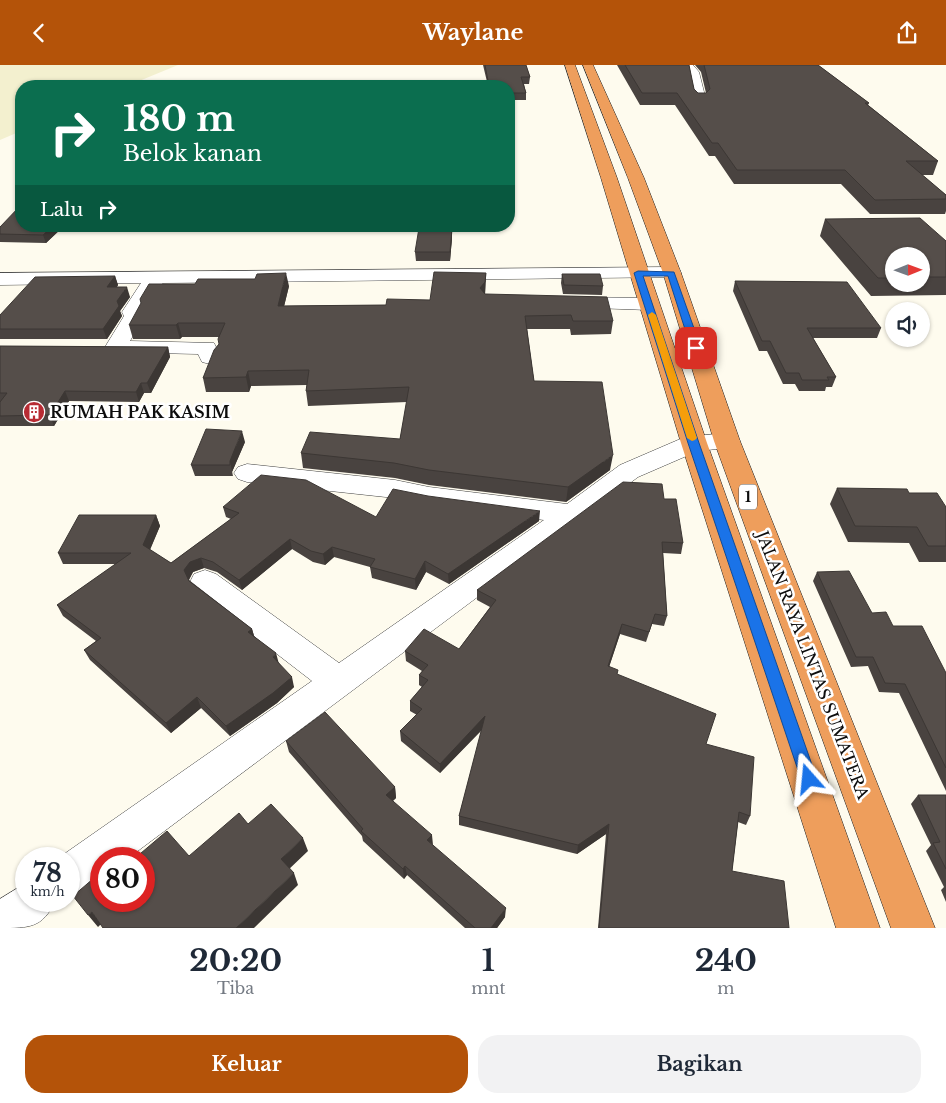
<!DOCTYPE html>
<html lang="id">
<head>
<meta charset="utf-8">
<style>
  :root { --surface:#fff; --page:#f2f2f3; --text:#1f2937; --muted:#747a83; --accent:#b45309 }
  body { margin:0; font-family:"Libre Baskerville",serif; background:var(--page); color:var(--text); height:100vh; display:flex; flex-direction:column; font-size:19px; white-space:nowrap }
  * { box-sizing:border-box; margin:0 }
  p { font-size:16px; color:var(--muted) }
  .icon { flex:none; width:28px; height:28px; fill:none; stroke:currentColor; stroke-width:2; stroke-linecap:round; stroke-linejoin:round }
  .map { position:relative; height:863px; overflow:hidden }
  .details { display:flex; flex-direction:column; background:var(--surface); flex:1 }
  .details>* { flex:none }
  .banner { position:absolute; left:15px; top:15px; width:500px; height:152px; border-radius:20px; box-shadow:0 1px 4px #0004; background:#0b6e4f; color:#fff; overflow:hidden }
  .needle { width:32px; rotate:89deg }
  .fabs { position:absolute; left:885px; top:182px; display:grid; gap:10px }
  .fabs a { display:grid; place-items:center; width:45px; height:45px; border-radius:50%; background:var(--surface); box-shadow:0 1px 4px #0004; font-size:25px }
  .speed { position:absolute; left:15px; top:782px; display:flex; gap:10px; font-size:25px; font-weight:700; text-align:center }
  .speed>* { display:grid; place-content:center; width:65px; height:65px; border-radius:50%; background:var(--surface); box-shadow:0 1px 4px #0004; line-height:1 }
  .speed small { font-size:12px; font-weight:400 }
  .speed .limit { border:8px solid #d22; background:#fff; color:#111 }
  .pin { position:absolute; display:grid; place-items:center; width:42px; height:42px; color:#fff; margin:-21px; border-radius:10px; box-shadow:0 2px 8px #0006 }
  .me { position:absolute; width:55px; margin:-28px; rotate:342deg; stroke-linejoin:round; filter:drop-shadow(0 0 4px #0008) }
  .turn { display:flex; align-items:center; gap:18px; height:105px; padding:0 25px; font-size:22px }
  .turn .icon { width:65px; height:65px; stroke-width:2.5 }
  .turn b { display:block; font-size:35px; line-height:42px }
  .then { display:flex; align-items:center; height:48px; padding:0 25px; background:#0003; gap:10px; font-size:19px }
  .eta { display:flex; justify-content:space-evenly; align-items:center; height:85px; text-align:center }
  .eta b { font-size:30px; font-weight:700; line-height:35px }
  .action { display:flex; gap:10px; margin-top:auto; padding:10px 25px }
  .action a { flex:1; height:58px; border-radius:20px; background:var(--accent); color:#fff; font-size:20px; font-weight:700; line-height:58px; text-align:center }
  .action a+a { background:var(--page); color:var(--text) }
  header { display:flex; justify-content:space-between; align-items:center; height:65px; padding:0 25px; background:var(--accent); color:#fff; font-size:22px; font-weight:700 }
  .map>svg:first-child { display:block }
  .farmland { fill:#f3f0cf }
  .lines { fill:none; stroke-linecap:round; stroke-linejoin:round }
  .minor-casing { stroke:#404040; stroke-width:1 }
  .highway-casing { stroke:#1e1e1e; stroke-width:1 }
  .minor { fill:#fff; fill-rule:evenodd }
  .highway { fill:#ee9e5c; fill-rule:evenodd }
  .wall { fill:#494340; fill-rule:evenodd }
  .shaded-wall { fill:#3c3734 }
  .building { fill:#554e4a; stroke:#3c3734 }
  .route { fill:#1a73e8; stroke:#114b97 }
  .slow { fill:#f59e0b }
  .labels { text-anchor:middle; stroke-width:5; stroke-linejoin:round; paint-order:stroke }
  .shield { fill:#fff; stroke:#565656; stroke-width:1 }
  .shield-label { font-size:15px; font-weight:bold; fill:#0d0d0d }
  .poi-label { font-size:16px; font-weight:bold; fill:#0d0d0d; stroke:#fff; text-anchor:start }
  .street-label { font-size:16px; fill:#0d0d0d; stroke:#fff }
</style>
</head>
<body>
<header><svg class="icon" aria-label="back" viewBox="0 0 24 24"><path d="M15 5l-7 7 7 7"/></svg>Waylane<svg class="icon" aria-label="share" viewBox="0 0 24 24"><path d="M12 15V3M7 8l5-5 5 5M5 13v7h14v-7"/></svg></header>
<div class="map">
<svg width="946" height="863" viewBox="0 0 946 863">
  <rect width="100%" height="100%" fill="#fefbee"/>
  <path class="farmland" d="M0,0H178L127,21H21V66L0,75Z"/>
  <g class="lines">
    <g class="minor-casing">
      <path id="minor" d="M682,0H693L699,7L706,35L704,38H696L694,35L688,8Z
        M672,202L679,204L681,208L679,212L163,218L150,232L142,247L144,251L130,276L214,278L221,292L218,297L210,299L202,297L198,289L108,287L105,282L124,251L122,247L141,218L0,220V208Z
        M573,232L649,233L656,235L659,239L656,243L649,245L566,242L563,238L566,234Z
        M727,368L736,370L740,376L736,382L698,386L638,412L127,794H101V813L84,826L69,832V794H57L312,616L194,525L190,517L194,509L205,505L216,509L339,598L544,455L429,440L395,433L247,417L238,414L234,408L238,402L247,399L395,415L429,422L567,439L620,400L685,372Z
        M26,818V836H55C43,863 29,863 0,863V834Z"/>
    </g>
    <g class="highway-casing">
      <path id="highway" d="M565,0H575L617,113L707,378L880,863H836L681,378L601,113Z
        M583,0H593L644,113L681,208L740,376L935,863H891L714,376L663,208L628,113Z"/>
    </g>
    <use href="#minor" class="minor"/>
    <use href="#highway" class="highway"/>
  </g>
  <path class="wall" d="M483,0H526L530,12L529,19H524L526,28V35H509V21H488Z
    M617,0H689L694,24L698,28H706L701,7L695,0H818L869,38L868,40L938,96L933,110H922L946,130V146L945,149H870L841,119H734L715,91H709L675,40H640Z
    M825,154L946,176V230L871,231L820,171ZM894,191H921V219H894Z
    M64,161L46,178L0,177V162Z
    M452,164V173L450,196H416L415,187Z
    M486,208L485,229L613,256L611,269L571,270L570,264H527L534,316L610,405L566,437L429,420L395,413L303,403L301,388L400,374L407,337L308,341L306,326L307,320L251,321L249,327H206L203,313L219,279V272H182L180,274H133L129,260L289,221L284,241L386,240L430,235Z
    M562,209L603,221L602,230L563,229L561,218Z
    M115,211L118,220L117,222L130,232L120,246L122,251L107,274H0V250Z
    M735,216L881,263L877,273H813L836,312L832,322H826L825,326H799L795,319H783L767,286H759L733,226Z
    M0,281L168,282L170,292L151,328H144L139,337L69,336L54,361H0Z
    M245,377L232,407L233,411H195L191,400Z
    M837,423L909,428L946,442V497H919L909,478L848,477L830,439Z
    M664,434L683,478L681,489L663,488L667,551L664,561L652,559L646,577L620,569L609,602L617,610L706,679L750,751L746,760L738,757L732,806L789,863H598L606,769L577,789L459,760V751L482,665L440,708L401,676L400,666L417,650L410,646V636L422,622L419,620V610L422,606L406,596L405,586L459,584L490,542L477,535V525Z
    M223,442L376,452L539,456L449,519L426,507L416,525L372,513L370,502L334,492L325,500L313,497L292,484L242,525L217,507L204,503L193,507L189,515L252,564L254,571L279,598L294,622L277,638L230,671L201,643L171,668L90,595L84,585L96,576L63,551L57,540L116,499H63L58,488L156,450L160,461L150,485L171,498L231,454L226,452Z
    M817,507L872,548L893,561L946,608V726L899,628L879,627L868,601L851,602L813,516Z
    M286,676L395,722L396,733L393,736L433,780L505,852L497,863H465L407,810L404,814L363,776L362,771L289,687Z
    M918,730H946V837L941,825L944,822L926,786L931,780L911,739Z"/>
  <path class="shaded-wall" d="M53,161H64L46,178L43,170Z
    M452,164V173L450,196V187Z
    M286,208L289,221L281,254L278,241Z
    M486,208L485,230L480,223Z
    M115,211L118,220L110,231L107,222Z
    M127,222L130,232L120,246L122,251L107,274L103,264L117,236Z
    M178,258L182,272L180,274L176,260Z
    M168,282L170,292L151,328L147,318Z
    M248,306L251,321L249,327L246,312Z
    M141,318L144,328L139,337L136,327Z
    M65,326L69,336L54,361L50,350Z
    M242,366L245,377L232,407L233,411L230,396Z
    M613,390L610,405L566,437L568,422Z
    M540,446L539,456L449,519L448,509Z
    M156,450L160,461L147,491L143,480Z
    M290,474L292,484L242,525L239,515Z
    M332,482L334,492L325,500L323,489Z
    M201,493L204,503L193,507L188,516L184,505L190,497Z
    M425,496L426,507L416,525L415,514Z
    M622,559L620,569L606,611L608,601Z
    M252,564L255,574L248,567Z
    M276,588L279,599L273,592Z
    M292,612L294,622L277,638L230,671L226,661Z
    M197,632L201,643L171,668L166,658Z
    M485,651V661L440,708V699Z
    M395,722L396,733L387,740L386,730Z
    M609,759L606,769L577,789L578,780Z
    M432,770L433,780L427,775Z
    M303,773L308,786L286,807L281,794Z
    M405,801L407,810L404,814L403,804Z
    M294,808L298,820L254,863H236Z
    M506,843L505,852L497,863H491Z
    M92,847L101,859L98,862L88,850Z"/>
  <path class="building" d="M485,0H526L530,12H521L526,28H509V21H489Z
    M625,0H689L694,24L698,28H706L710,24L704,0H818L869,38H865L938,96H906L946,130V134L875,135L845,105H737L718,78H712L677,28H642Z
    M21,140V161H53L43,170L0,169V162Z
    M920,153L946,176V212H921V191H894V213H878L825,154Z
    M419,163L452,164L450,187H415Z
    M434,207L486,208L485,217L480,223L485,229L607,232L613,256H573L571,250L525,251L534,316L602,317L613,390L568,422L429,405L394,398L301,388L310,367L400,374L409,322L306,326L309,305L248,306L246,312L203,313L214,285L219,279L218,274L225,258H178L176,260H129L141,238L140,234L149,219H195L198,214H255L257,209L286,208L278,241L386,240L387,234L430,235Z
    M562,209H600L603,221L564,220Z
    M115,211L107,222H127L117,236L119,241L103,264H0V250L35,212Z
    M735,216L847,217L881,263H807L836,312H827L829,315H802L799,308H786L770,276H762Z
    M0,281L168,282L147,318H141L136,327L65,326L50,350L0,351V337L7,328H0Z
    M206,364L242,366L230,396V400H191Z
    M261,410L306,415L376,452L393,424L428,431L540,446L448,509L425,496L415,514L370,502L375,494L332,482L323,489L311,486L290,474L239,515L213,497L201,493L190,497L184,505L189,516L252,564L248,567L276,588L273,592L292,612L273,628L226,661L197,632L166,658L84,585L101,573L57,540L131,488H58L79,450H156L143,480L171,498L239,448L223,442Z
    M623,417L662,419L664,434H676L683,478L662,477L667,551L655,549L649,567L622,559L608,601L618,605L617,609L716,649L706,679L754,692L750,751L739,747L732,806L784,816L789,863H599L609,759L578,780L459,751L485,651L440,699L400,666L422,644L410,636L428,615L419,610L428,600L405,586L424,564L459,584L496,535L477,525Z
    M837,423L907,424L909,428H937L946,442V481H928L917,462L855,461Z
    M849,506L872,548L886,547L893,561H922L946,608V703L905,619L885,618L873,592H856L817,507Z
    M325,647L395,722L386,730L432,770L427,775L506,843L491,863H475L405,801L403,804L361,766L363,764L286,676Z
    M918,730H946V804L933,778L940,777Z
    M271,739L303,773L281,794L294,808L236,863H103L92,847L88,850L73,831L94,813L101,822V821V836H144V794H134L167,766L189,791L239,748L248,759Z"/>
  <path class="route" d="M638,206L674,207L701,283L696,286L691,283L668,211H643L699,378L817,714L814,719L809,722L803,719L801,714L688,378L634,208Z"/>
  <path class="slow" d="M652,247L656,250L697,373L695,375L692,376L687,373L648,250Z"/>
  <defs>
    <g id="building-disc" transform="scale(1.125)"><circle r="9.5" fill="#b82b33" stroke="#fff"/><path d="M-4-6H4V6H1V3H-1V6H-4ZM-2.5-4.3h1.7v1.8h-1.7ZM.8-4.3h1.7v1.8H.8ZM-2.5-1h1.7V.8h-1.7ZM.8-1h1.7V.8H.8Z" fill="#fff"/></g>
  </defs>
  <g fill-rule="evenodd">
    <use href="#building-disc" x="34" y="347"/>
  </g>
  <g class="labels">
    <rect class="shield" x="739" y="419.5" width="18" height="25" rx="4"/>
    <g class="shield-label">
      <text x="748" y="437">1</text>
    </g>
    <g class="poi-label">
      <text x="50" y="353">RUMAH PAK KASIM</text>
    </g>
    <g class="street-label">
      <text transform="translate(813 600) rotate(69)" y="6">JALAN RAYA LINTAS SUMATERA</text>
    </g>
  </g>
</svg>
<div class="fabs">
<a><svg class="needle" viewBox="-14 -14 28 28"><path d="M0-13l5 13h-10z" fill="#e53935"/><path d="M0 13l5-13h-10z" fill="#747a83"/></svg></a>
<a><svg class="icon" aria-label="sound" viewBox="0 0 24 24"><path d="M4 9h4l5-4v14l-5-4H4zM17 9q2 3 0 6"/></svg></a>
</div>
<div class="speed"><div>78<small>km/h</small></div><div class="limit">80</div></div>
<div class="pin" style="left:696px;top:283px;background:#d93025"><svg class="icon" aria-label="arrive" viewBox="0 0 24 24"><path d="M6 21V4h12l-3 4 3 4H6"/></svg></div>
<svg class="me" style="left:809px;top:714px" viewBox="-20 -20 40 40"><path d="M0-17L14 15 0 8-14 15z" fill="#1a73e8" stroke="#fff" stroke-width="4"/></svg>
<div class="banner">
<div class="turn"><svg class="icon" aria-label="right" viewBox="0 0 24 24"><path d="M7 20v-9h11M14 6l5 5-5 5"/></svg><div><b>180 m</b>Belok kanan</div></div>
<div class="then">Lalu<svg class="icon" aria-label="right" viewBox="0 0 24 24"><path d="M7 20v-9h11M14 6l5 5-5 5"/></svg></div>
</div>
</div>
<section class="details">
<div class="eta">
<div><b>20:20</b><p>Tiba</p></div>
<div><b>1</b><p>mnt</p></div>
<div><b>240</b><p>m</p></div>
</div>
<div class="action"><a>Keluar</a><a>Bagikan</a></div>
</section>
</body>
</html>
